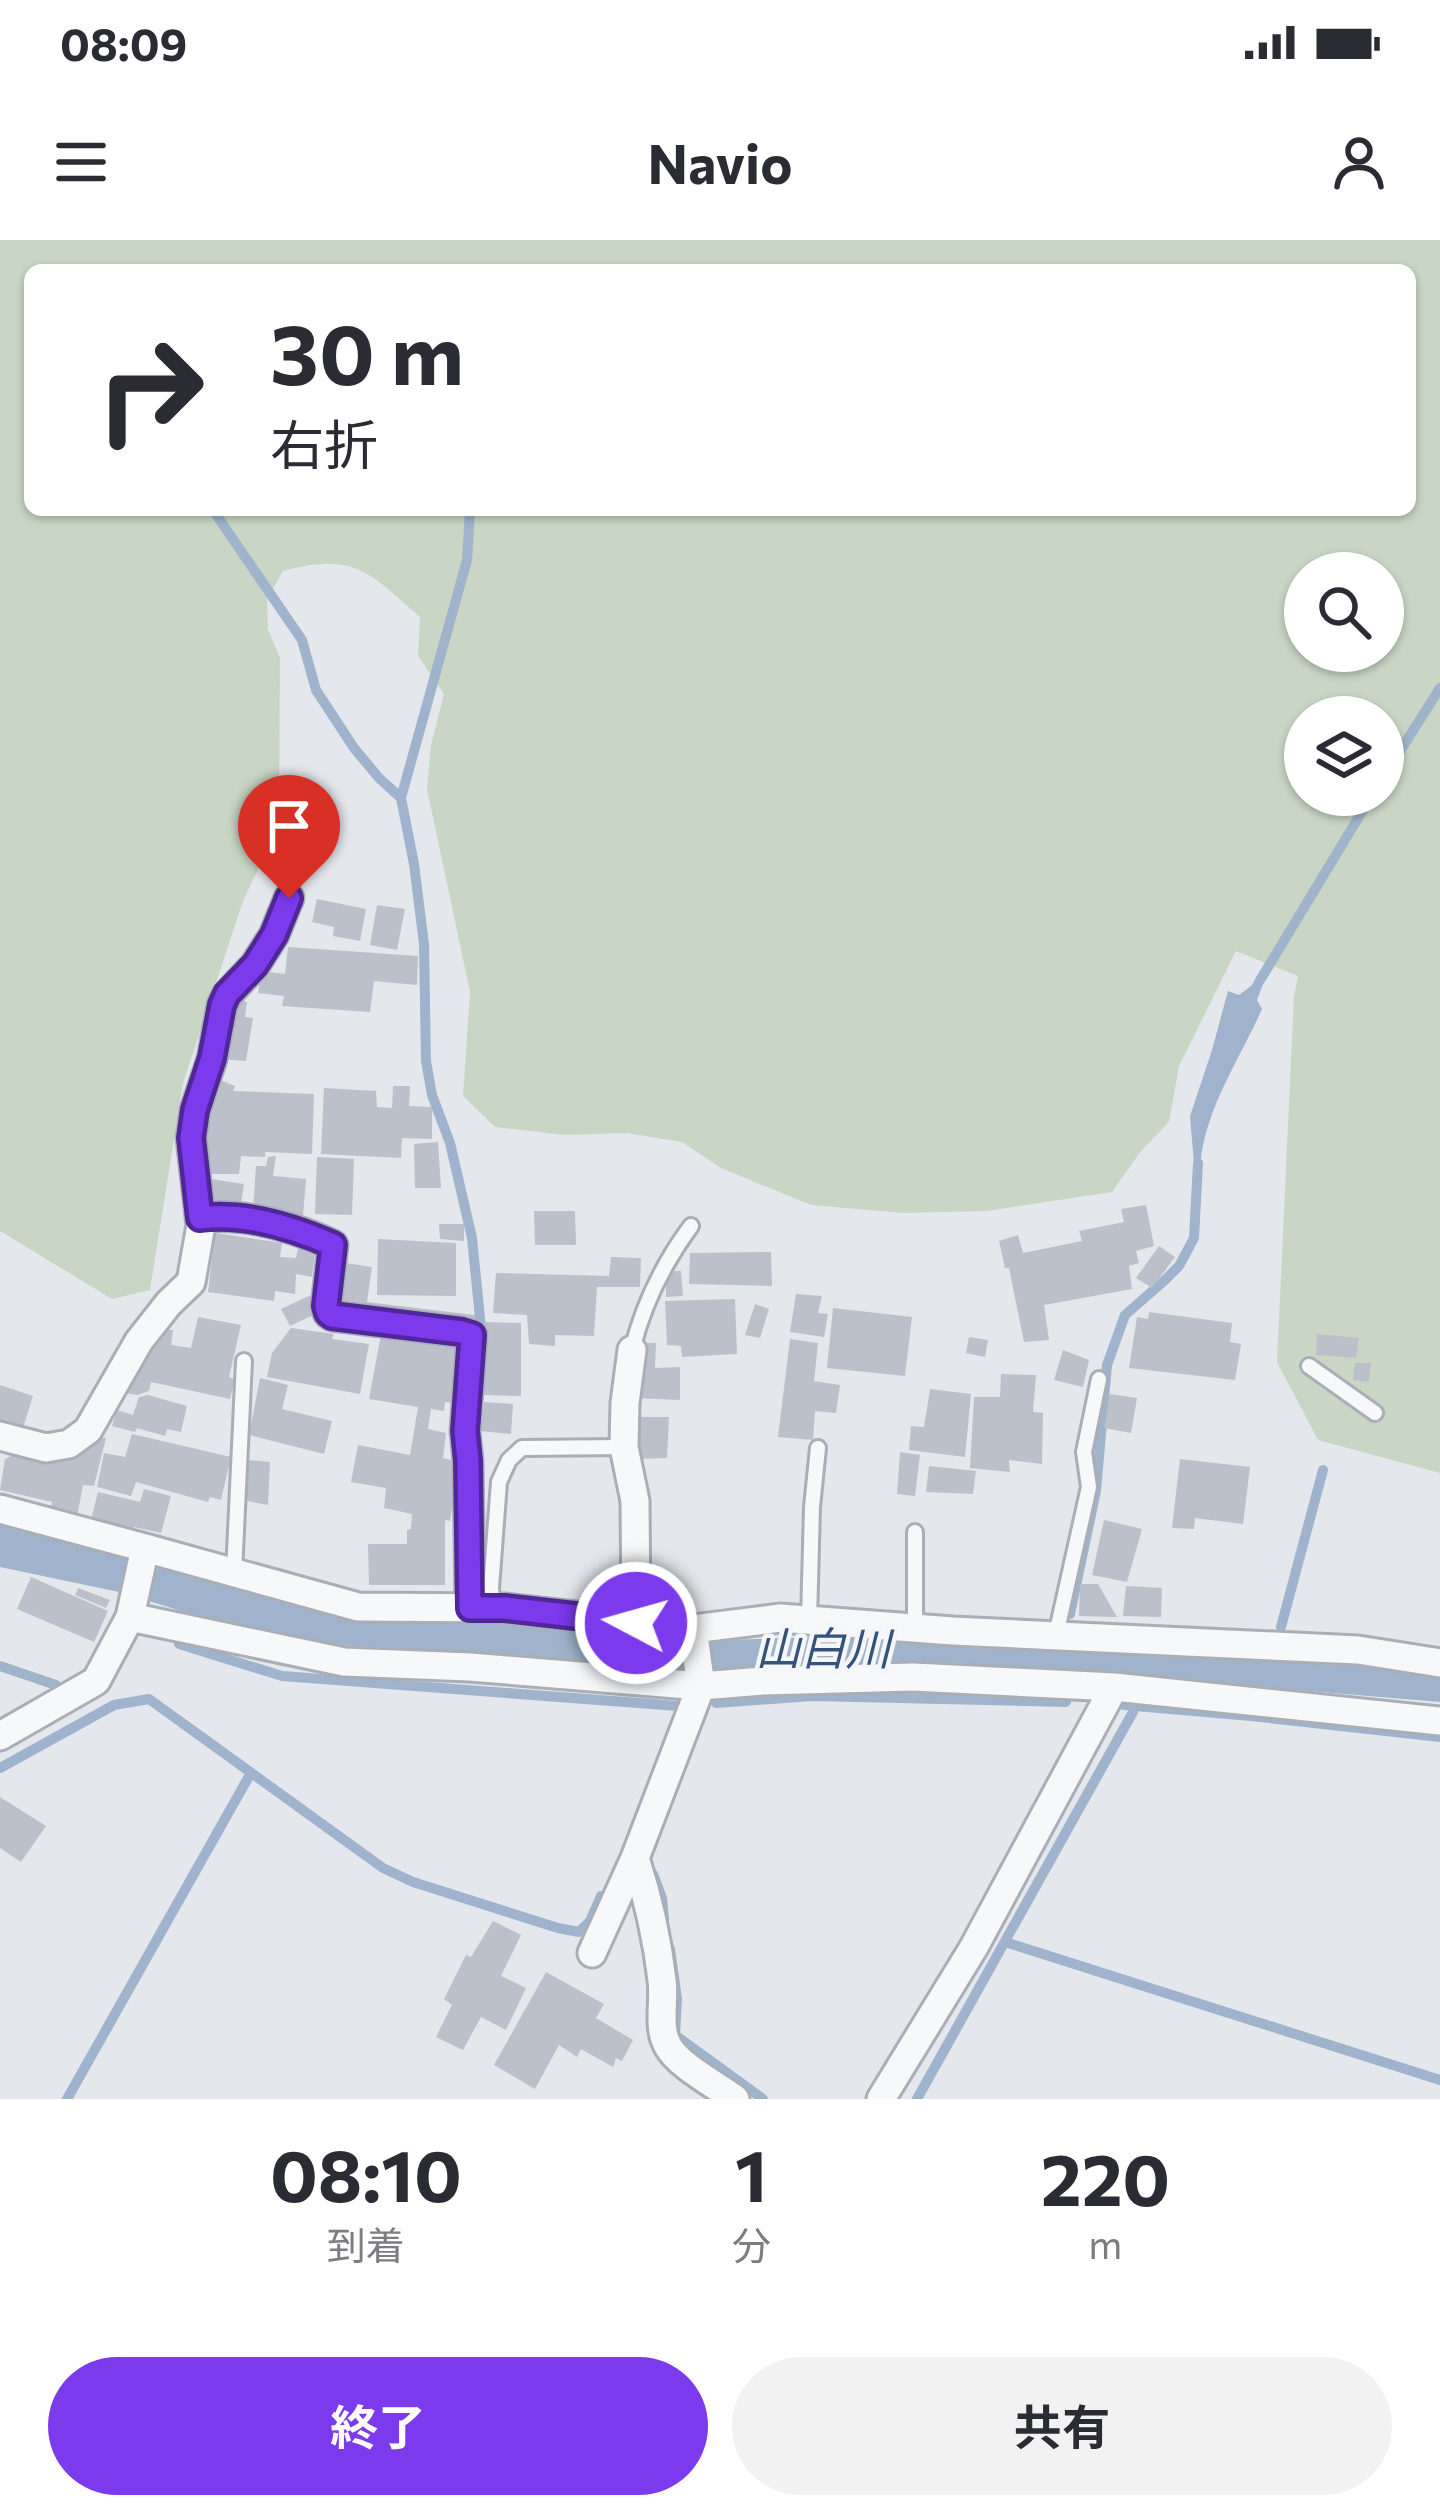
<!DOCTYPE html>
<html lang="ja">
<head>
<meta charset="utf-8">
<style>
  :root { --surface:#fff; --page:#f2f2f3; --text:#2b2b33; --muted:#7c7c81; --accent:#7c3aed }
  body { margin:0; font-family:Commissioner,"Noto Sans JP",sans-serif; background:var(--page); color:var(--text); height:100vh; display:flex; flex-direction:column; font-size:45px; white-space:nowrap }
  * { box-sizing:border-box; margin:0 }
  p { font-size:39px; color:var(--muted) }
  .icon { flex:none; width:66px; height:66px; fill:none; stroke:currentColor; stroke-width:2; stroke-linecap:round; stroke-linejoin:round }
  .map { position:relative; height:1859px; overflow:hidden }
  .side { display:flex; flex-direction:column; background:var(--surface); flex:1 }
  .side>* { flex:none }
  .guide { position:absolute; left:24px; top:24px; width:1392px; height:252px; border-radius:18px; box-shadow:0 3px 9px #0004; background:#fff; color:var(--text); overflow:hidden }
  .controls { position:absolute; left:1284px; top:312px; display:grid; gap:24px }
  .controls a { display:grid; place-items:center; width:120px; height:120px; border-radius:50%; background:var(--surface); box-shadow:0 3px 9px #0004; font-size:60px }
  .pin { position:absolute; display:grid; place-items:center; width:102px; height:102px; color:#fff; margin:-123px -51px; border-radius:50% 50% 50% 0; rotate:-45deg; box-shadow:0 0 12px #0007 }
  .pin .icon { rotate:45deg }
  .me { position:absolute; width:132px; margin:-66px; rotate:276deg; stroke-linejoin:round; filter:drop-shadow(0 0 9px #0008) }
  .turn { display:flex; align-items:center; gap:42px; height:252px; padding:0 48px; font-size:54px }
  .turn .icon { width:156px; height:156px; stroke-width:2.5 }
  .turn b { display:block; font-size:84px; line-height:102px }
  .eta { display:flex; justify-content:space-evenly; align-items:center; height:204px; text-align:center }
  .eta b { font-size:72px; font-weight:700; line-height:84px }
  .button { display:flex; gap:24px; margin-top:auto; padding:24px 48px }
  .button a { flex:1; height:138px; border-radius:72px; background:var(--accent); color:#fff; font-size:48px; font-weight:700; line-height:138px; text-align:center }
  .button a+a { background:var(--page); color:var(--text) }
  .status { display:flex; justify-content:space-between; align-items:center; height:84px; padding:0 60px; background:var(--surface); direction:ltr }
  .status svg { height:33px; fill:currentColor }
  header { display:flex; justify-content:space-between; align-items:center; height:156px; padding:0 48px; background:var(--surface); font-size:54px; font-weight:700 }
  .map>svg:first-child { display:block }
  .green { fill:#c9d6c5; fill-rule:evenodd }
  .water { fill:#9fb4cc }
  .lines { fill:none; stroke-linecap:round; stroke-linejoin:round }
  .stream { stroke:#9fb4cc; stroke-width:10 }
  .building { fill:#bbc0ca }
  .service-casing { stroke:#a9aeb7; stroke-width:20 }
  .minor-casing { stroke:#a9aeb7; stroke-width:33 }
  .service { stroke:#f7f8fa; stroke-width:14 }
  .minor { stroke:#f7f8fa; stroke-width:27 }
  .route-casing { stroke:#51269a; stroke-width:30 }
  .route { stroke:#7c3aed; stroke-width:21 }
  .labels { text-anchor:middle; stroke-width:9; stroke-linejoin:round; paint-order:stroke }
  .water-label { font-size:45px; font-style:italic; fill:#34527a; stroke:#f4f6f9 }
</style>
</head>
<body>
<div class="status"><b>08:09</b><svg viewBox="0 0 49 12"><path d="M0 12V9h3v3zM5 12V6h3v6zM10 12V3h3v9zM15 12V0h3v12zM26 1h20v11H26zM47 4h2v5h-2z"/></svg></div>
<header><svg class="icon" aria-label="menu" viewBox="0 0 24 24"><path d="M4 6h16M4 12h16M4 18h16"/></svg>Navio<svg class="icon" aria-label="person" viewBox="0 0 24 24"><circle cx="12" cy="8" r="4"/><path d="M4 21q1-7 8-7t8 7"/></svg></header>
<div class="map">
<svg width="1440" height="1859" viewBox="0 0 1440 1859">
  <rect width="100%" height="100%" fill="#e4e7ec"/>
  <path class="green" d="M0,0H1440V1233L1318,1200L1277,1122L1294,756L1298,736L1236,711L1179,826L1169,882L1141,911L1112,952L987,971L904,973L811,965L721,928L682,902L627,893L564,895L495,887L463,856L470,752L427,549L431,505L444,454L418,416L420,377C368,332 355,312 283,331L267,359L268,390L280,418L279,584L243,661L183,843L150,1050L112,1059L0,991ZM30,30H1410V270H30ZM1305,333H1383V411H1305ZM1305,477H1383V555H1305Z"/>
  <path class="water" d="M1261,732L1267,733L1257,760L1262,769C1239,821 1200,876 1200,935L1195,936L1190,876L1212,810L1228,751L1239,755L1251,746Z
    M0,1279L342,1376L390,1381L499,1377L624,1395L722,1400L882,1395L1180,1411L1368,1427L1440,1437V1462L1095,1433L893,1424L805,1425L684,1433L483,1415L280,1401L119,1352L0,1327Z"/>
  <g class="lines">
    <path class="stream" d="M213,270L302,400L316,450L354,508L379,538L401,558
      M470,270L467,320L401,558L414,624L424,704L426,821L432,855L450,903L472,998L482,1098
      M1383,538L1440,448
      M1259,742L1372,555
      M1070,1374L1096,1251L1107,1125L1125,1075L1165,1040L1179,1026L1194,998L1198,923
      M1281,1387L1323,1230
      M179,1404L282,1436L678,1466
      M0,1426L56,1445
      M716,1463L812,1456L1066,1462
      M1124,1465L1251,1476L1440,1497
      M0,1528L114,1465L149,1459L383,1628L413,1642L558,1688L579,1692L590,1681L601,1656
      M653,1634L662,1658L664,1679
      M1005,1702L1440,1840
      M670,1709L677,1759L675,1795L763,1859
      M67,1859L248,1538
      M917,1859L1133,1472"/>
  </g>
  <path class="building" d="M317,659L366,669L360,701L333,696L334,687L312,682Z
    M377,665L405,669L397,710L370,705Z
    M288,707L418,716L417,745L374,741L370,772L282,766L284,756L258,753L261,731L285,734Z
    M230,759L247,762L245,777L253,778L246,821L220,819Z
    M215,838L235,846L233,851L314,854L312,914L265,912V917L241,916L239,934H210L204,866Z
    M393,846H410L409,866L432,867V899L402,898L401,918L321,914L324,848L376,851L377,867L392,868Z
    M438,902L441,948H415L414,904Z
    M276,916L273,936L306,939L303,976L253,971L256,926H266L268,917Z
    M317,917L354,919L352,975L315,974Z
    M211,939L244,944L240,970L207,966Z
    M1146,965L1154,1006L1136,1011L1139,1023L1129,1026L1132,1049L1044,1065L1049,1100L1024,1102L1009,1028H1005L999,1001L1018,995L1023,1013L1082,1001L1079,991L1124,982L1121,969Z
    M534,971H575L576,1005H535Z
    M439,984H464V1001L440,999Z
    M215,993L282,1003L280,1017L296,1018L299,1004L316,1006L312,1037L296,1034L295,1054L275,1051L274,1061L208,1052Z
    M378,999L456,1003V1056L377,1055Z
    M1159,1006L1175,1017L1152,1048L1136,1038Z
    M771,1012L772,1046L689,1044L690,1013Z
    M611,1017L641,1018L640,1047H597L594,1096L555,1095V1106L529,1104L527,1075L493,1073L496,1033L609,1036Z
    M339,1022L372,1027L367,1062L475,1075V1087L333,1069Z
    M666,1031H681L683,1056L666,1057Z
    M313,1054L322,1071L290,1086L281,1069Z
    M796,1054L822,1056L818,1073L828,1074L824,1097L790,1092Z
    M735,1059L737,1114L682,1117L681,1106L667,1105L665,1061Z
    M755,1064L769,1069L760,1098L745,1095Z
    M833,1068L912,1077L905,1136L827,1128Z
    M1149,1072L1232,1083L1230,1102L1241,1104L1235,1140L1129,1128L1137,1077L1148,1079Z
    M198,1077L241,1085L229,1137L235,1140L230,1159L151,1142L149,1151L137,1155L125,1153L150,1106L164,1090H173L171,1105L191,1108Z
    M485,1082L521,1083V1156L483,1155Z
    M291,1088L334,1094L332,1099L369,1104L360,1154L267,1137L272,1113Z
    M382,1089L462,1104L452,1163L445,1162L444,1171L431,1169L428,1189L446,1193L443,1218L459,1222L450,1281L445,1280V1345H369L368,1304H407V1290L411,1289L412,1274L384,1268L386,1248L351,1242L358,1205L410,1215L418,1167L369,1159Z
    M1317,1094L1359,1098L1356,1118L1316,1115Z
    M969,1097L988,1100L985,1117L966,1113Z
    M790,1099L818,1103L814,1141L840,1145L836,1173L815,1171L813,1200L778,1197Z
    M638,1103H656L655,1128L680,1127V1160L635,1158Z
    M1063,1110L1089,1120L1083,1147L1054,1140Z
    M1355,1123H1371L1369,1142L1353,1140Z
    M1001,1134L1036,1135L1033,1172L1043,1173L1042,1224L1009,1220L1010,1232L970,1228L974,1157H1000Z
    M260,1138L288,1145L282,1169L332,1181L324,1214L249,1195Z
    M0,1145L33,1156L21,1194L0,1187Z
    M930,1149L971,1154L965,1217L909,1210L911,1186L924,1187Z
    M1110,1154L1137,1158L1131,1193L1104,1188Z
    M148,1155L187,1166L181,1192L167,1189L165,1196L137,1188L135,1192L112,1186L117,1170L133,1175L139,1157Z
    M484,1162L513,1164L511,1194L481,1191Z
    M639,1177H669L667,1218L637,1219Z
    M132,1194L231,1217L221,1260L210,1257L208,1262L136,1242L131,1256L97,1247L104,1213L125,1217Z
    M98,1198H106L94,1246L83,1245L77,1277L50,1272L52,1262L0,1250L5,1219L19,1212L69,1221L70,1217Z
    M900,1212L920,1215L915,1256L897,1254Z
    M1180,1219L1250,1227L1243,1284L1195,1278L1194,1289L1172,1288Z
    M247,1220L270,1222L268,1265L247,1261Z
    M929,1226L976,1231L973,1254L926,1252Z
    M144,1249L171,1256L161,1293L134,1287L132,1293L91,1280L98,1252L140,1262Z
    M1104,1280L1142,1289L1127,1342L1092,1335Z
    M31,1337L108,1371L94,1402L17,1369Z
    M1080,1344H1098L1117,1377L1079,1376Z
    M1126,1346L1162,1348L1161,1377L1123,1376Z
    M78,1348L110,1360L106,1368L75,1355Z
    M0,1557L46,1586L21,1622L0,1608Z
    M493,1681L521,1695L501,1736L526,1748L506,1790L481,1777L463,1810L436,1797L452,1765L444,1759L466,1715L471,1717Z
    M546,1732L604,1764L596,1778L633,1800L622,1821L616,1818L613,1827L581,1809L577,1817L559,1805L535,1849L494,1825Z"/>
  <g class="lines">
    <g class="service-casing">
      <path id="service" d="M632,1110C643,1065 663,1024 691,986
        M1309,1126L1375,1173
        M915,1292V1388
        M234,1333L244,1121
        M493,1368L491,1348L499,1242L509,1220L522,1208L624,1207
        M809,1381L812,1267L818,1208
        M1056,1395L1089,1247L1084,1212L1099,1139"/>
    </g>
    <g class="minor-casing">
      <path id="minor" d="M200,978C244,972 293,987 333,1005L326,1066L328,1073L332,1076L462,1092L472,1095L465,1191L468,1221L470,1368
        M632,1110L625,1163L624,1207L635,1261L636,1383
        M0,1196L46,1208L69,1204L88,1190L139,1101L169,1063L191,1042L201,985L191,898L195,870L212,819L222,765L227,755L255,725L274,695L289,658
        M0,1269L145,1308
        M130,1377L344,1422L470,1427L701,1446L763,1441L913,1437L1114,1447L1440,1481
        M0,1496L96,1441L130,1377L145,1308L358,1367L505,1368L693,1389L780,1378L953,1391L1358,1410L1440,1423
        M635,1618C648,1658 657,1698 662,1740C665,1761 657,1787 668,1806C678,1825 716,1845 735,1859
        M592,1713L635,1618L701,1446L693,1389
        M881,1859L974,1707L1114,1447"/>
    </g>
    <use href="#service" class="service"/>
    <use href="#minor" class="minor"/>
  </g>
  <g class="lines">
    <g class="route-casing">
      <path id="route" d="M289,658L274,695L255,725L227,754L222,765L212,818L195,870L191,898L200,978C245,972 292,987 333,1005L326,1066L328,1073L332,1076L462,1092L472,1095L465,1191L468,1221L470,1368H505L636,1383"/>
    </g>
    <use href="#route" class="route"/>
  </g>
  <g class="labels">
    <g class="water-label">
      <text x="823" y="1425">山白川</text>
    </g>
  </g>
</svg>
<div class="controls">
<a><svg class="icon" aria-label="search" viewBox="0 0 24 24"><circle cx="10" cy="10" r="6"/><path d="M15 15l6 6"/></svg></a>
<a><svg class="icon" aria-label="layers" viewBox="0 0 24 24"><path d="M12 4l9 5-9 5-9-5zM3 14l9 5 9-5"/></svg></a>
</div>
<div class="pin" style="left:289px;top:658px;background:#d93025"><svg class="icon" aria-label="arrive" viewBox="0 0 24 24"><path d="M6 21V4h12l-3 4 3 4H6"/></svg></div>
<svg class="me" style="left:636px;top:1383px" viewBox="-20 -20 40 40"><circle r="17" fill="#7c3aed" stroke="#fff" stroke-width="3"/><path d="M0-11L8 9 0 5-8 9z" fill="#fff"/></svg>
<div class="guide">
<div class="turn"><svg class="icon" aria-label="right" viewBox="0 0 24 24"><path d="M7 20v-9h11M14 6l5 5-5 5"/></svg><div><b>30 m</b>右折</div></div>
</div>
</div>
<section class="side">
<div class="eta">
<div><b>08:10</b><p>到着</p></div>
<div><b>1</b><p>分</p></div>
<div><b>220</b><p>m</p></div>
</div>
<div class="button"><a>終了</a><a>共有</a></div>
</section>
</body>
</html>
